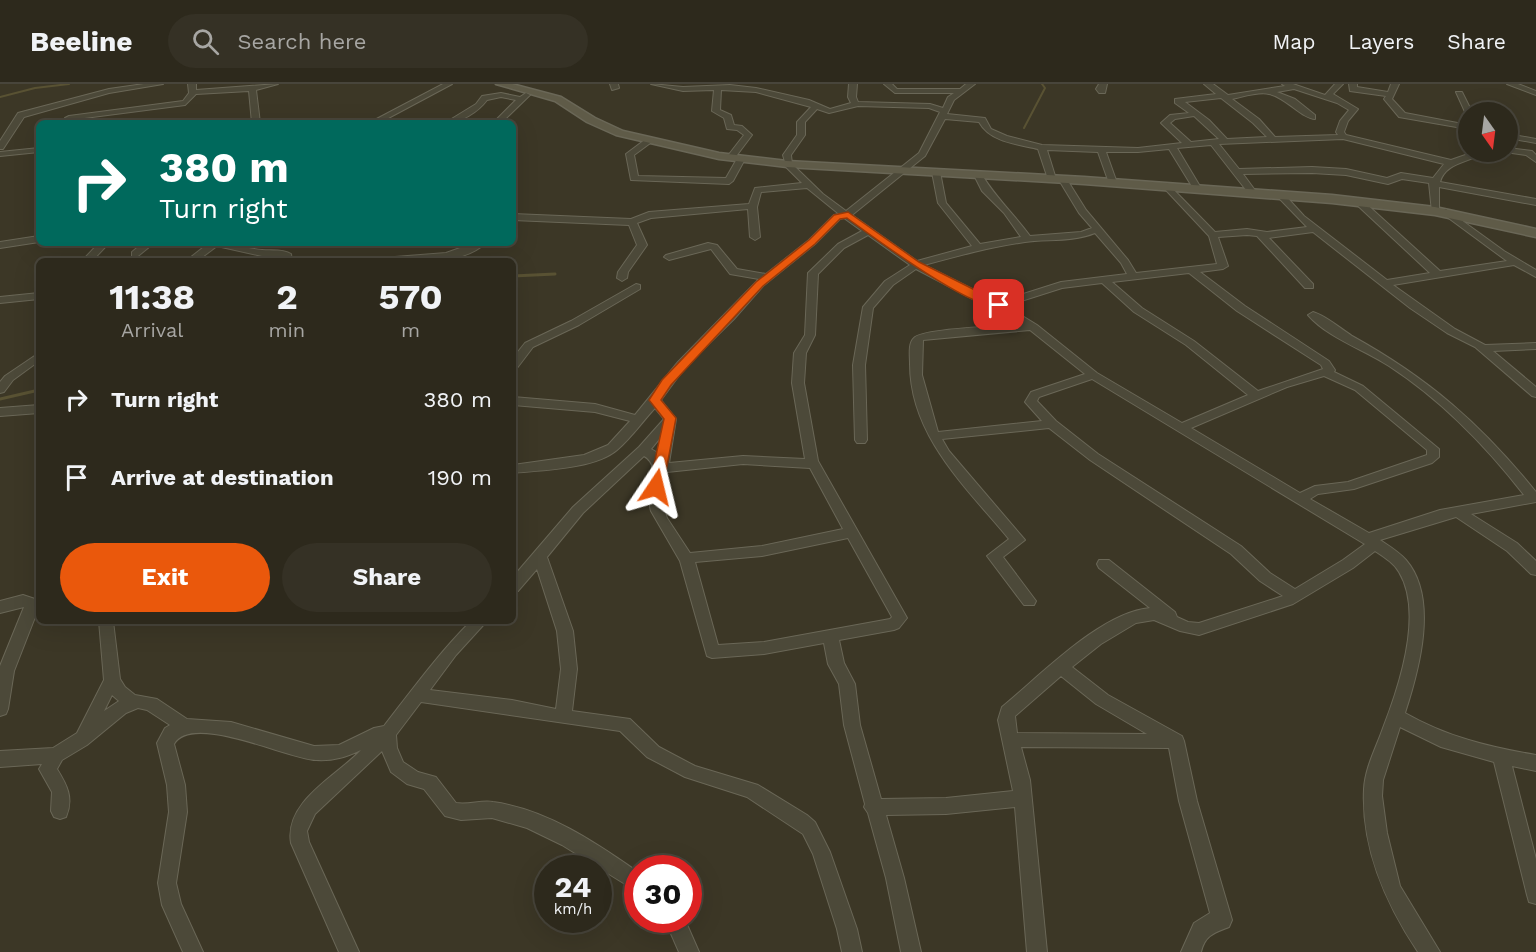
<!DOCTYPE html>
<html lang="en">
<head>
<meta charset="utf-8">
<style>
  :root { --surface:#2d291c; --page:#353125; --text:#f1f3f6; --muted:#a7a6a3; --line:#48453b; --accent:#ea580c }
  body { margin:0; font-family:"Work Sans",sans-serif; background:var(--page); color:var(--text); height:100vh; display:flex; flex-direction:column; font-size:22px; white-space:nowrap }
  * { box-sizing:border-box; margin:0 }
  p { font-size:20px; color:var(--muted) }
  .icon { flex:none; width:33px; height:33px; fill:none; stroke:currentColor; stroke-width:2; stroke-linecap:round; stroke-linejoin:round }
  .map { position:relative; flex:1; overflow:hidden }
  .details { position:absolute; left:36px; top:174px; width:480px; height:366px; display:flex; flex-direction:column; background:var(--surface); border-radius:9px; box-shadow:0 6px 24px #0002,0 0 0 2px var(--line) }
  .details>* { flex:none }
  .hud { position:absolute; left:36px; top:36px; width:480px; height:126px; border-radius:9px; box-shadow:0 6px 24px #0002,0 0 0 2px var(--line); background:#00695c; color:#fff; overflow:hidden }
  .needle { width:39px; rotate:166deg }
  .tools { position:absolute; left:1458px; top:18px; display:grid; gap:12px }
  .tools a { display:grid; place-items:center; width:60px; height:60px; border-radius:50%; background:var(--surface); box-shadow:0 6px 24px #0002,0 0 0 2px var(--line); font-size:30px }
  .speed { position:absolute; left:534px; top:771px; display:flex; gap:12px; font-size:30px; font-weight:700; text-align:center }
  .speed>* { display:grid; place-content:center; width:78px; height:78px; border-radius:50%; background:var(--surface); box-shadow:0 6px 24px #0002,0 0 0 2px var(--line); line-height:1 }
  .speed small { font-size:15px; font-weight:400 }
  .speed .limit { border:9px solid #d22; background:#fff; color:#111 }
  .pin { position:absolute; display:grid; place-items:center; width:51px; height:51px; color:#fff; margin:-26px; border-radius:12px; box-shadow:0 3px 9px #0006 }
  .me { position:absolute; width:66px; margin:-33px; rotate:10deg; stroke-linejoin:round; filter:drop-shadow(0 0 4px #0008) }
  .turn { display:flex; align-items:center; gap:21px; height:126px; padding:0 24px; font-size:27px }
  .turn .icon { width:78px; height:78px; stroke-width:2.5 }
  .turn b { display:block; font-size:42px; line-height:51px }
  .eta { display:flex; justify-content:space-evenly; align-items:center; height:102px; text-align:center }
  .eta b { font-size:36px; font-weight:700; line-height:42px }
  .action { display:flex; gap:12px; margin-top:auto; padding:12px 24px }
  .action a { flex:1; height:69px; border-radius:36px; background:var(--accent); color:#fff; font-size:24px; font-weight:700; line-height:69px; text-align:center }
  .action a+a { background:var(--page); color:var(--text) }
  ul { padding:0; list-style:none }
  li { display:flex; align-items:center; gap:18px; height:78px; padding:0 24px }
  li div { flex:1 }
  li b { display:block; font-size:22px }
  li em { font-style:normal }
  header { display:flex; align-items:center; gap:36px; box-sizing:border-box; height:84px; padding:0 30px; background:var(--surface); border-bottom:2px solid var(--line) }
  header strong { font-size:28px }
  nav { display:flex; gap:33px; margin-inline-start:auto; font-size:21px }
  .search { width:420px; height:54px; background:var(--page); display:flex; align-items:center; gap:15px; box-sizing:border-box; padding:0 21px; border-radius:33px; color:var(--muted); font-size:22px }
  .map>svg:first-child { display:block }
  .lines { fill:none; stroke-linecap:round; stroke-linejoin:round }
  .stream-far1 { stroke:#595233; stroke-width:2 }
  .stream { stroke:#595233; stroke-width:3 }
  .street-casing { stroke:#6a6757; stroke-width:2 }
  .secondary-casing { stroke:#6a6757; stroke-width:3 }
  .street { fill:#4c4939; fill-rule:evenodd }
  .secondary { fill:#5f5b48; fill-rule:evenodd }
  .route { fill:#ea580c; stroke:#983908; stroke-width:1.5 }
</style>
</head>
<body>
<header>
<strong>Beeline</strong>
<div class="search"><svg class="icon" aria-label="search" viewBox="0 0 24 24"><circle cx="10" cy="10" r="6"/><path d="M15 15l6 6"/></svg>Search here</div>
<nav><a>Map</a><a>Layers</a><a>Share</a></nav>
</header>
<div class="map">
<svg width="1536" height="868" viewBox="0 0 1536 868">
  <rect width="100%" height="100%" fill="#3c3726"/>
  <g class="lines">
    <path class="stream-far1" d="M0,13L35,4L69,0
      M1024,44L1045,4L1042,0"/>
    <path class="stream" d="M513,192L555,190
      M0,315L39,306"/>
    <g class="street-casing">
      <path id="street" d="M144,0H163L109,9L24,33L3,65H0V57L18,29L109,5Z
        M188,0H196V6L278,0L256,6L260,39H252L249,7L196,10L185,21L69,36L65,34L69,32L183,17L189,9Z
        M443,0H452L379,39H369Z
        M610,0H618L619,4L612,6Z
        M651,0L683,3L730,1L756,4L809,16L830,25L851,19L848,13L849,0H857L856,13L858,18L930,20L943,24L948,13L954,9H895L884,0H892L897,5H960L966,0H975L954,16L947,30L985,34L991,45L1007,52L1042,61L1138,64L1182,59L1161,39L1170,31L1189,29L1175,19V15L1216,10L1204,0H1213L1228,11L1285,2L1282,0H1293L1325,11L1335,0H1343L1333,10L1358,25L1348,37L1344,48L1346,51L1451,76L1474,68H1484C1471,79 1446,77 1440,98L1536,115V121L1439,103V126L1446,125L1504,167L1536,186V193L1514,181L1393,201L1455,245L1485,261L1536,259V265L1493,267L1536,303V313L1532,312L1475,263L1447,249L1410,224L1313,148L1269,154L1313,200V204H1305L1257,152L1247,151L1218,153L1228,182L1223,185L1200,188L1245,222L1329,277L1335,286L1334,288L1363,302L1439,365V373L1432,379L1354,405L1318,410L1310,415L1369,449L1440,426L1524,411C1486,362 1441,316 1389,282C1363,265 1328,254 1308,231L1313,228C1326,232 1340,244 1352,252C1428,294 1481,340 1536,408V418L1471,430L1517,459L1536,477V491L1531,490L1507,467L1456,433L1380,456C1389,462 1399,468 1406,476C1439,514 1419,586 1405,629C1447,653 1489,663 1536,671V687L1512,682L1536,775V820L1529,818L1527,811L1494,678L1441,663L1400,643L1383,696L1382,712L1387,749L1400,802L1440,868H1418C1386,820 1361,765 1364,705C1365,684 1376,664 1383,644C1399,603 1424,529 1399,488C1394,479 1384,473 1375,467L1353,484L1293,520L1199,551L1180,547L1154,536L1136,539L1101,560L1072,583L1108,611L1182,652L1184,657L1197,717L1232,836L1229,843C1214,849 1205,851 1201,868H1181L1194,839L1210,829L1179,717L1169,664L1021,663L1030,696L1047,868H1027L1015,723L946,730L886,731L904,794L921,868H901L886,794L868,729L864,723L865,720L844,641L839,600L828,580L824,559L764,570L712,574L707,572L680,477L651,427C645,410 664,383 644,372L583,429L547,473L573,547L577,585L572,627L630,635L659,663L695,682L758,701L807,731L815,738L830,768L857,845L862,868H842L837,845L813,770L803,750L747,713L685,693L647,673L620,647L421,618L396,651L397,664L403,678L418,688L436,693L456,719C469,721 481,716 493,718C546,725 595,758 638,788V808L562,761L527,744L492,734L461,736L445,732L424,705L407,700L391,688L382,667L315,730L307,747L309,758L359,868H339L291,759C284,717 337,692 361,666C346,673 334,677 316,676C288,675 192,628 174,660L185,701L187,728L176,799L181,820L203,868H183L162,821L158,799L169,728L167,701L157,659L165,644L170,641L147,626L138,624L126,629L87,661L62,676L57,685C67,701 74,714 66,733L60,735L54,733L51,727L52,708L39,685L42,680L0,683V667L53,664L77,649L104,596L99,537H113L120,595L125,603L135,611L157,615L187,635L231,638L314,662L339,661L374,644L384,642C412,606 438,570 471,537H487L456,571L430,606L512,616L556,625L561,585L557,547L537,485L518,507L513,509V493L573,423L639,363L664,335L655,324C643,337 631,354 617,366C595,385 542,386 513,389V381L584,371L608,361L630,337L595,328L513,321V313L595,320L635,331L678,278L759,195L730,190L711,165L669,176L664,173L666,171L708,159L717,161L737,185L766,190L809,156L834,131L839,130L807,104L761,108L757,123L760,153L755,156L750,153L748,125L651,134L637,139L647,161L628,188L627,194L622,197L617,194L618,188L637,161L629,141L513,136V130L631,135L649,128L749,120L755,104L802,99L783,80L785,78L783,71L797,51V38L811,23L756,8L721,6L720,26L731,31L734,41L742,42L752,51L734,75H731L727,73L744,51L737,46L727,45L724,34L712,27L714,6L683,7ZM1294,5L1337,19L1349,26L1340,37L1336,48L1338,51L1275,53L1259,35L1232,15C1242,13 1259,7 1269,10C1285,13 1303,35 1315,35V31L1295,15L1277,8ZM1221,14L1253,39L1267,53L1227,55L1209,36L1185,18ZM858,22L929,24L940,28L919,69L846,127L823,110L792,80L791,71L805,51V38L817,25L829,29ZM1194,32L1219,55L1191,58L1170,39L1175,35ZM945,35L979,38C990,58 1017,60 1038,65L1048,95L1052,98L1056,95L1047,66L1098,68L1109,99L1113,102L1117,99L1106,68H1138L1169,65L1193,104L1197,107L1201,104L1177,64L1211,61L1250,111L1253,112L1257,109L1243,90L1312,89L1346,91L1388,100L1402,95L1429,99L1432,128L1439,127L1507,177L1440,187L1362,116H1356V120L1430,189L1387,196L1304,132L1283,109L1276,111L1307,143L1267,148L1247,145L1215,148L1167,99L1164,100V104L1209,152L1217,180L1136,189L1128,176L1086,126L1066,94L1059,96L1079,129L1092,144L1081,148L1030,152C1014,130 994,112 981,89H975L974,91L982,107L1004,129L1021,153L980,160L946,119L940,88L936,85L932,88L938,119L972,162L917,177L852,131L925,72ZM1343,55L1444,80L1433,94L1401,89L1387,94L1346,85L1312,83L1239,85L1219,60ZM844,134L862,147L838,160L808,189L805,251L794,269L792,299L805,375L743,372L669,379L676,335L661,316L686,282L734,235L763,202L815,160L840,135ZM1095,149L1121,179L1127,190L1061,198L998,218L924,181C957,172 990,163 1025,158C1048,155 1073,158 1095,149ZM868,151L910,181L885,197L863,223L853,281L855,356L857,359H865L867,356L865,281L873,224L893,201L916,185L1022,241C1004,242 923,244 914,254C908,259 910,272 910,280C910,352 966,403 1009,455L987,472L1024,521H1034L1036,517L1003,473L1025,456L949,367L942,355L1049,344L1090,376L1231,470L1260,497L1283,512L1199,539L1188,538L1177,533L1175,528L1109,476H1099L1097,480L1099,484L1150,524C1101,528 1040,592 1002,623L998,636L1013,707L946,714L881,715L860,641L855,600L844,579L839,556L894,546L899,544L907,534L818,377L804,299L806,269L815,251L818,190L844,164ZM1189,189L1237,227L1321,281L1323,285L1258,307L1194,257L1142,224L1112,198ZM1102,199L1134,228L1186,261L1248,311L1182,339L1097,289L1037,241L1006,222L1062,204ZM1030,246L1085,290L1031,308L1025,318L1042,337L938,348L922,291L923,256ZM1324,292L1355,306L1427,366V371L1348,398L1315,402L1300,409L1191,344L1287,303ZM1092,295L1363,459L1365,460L1343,476L1295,505L1270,489L1241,462L1098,370L1056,337L1037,317L1039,313ZM660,354L658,369L651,365ZM743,380L810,384L843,445L762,462L690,469L667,434L662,419L667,388ZM848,454L892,533L890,535L764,558L718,561L695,478L762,472ZM1061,592L1096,620L1147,650L1017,649L1015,632ZM112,611L119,617L104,627Z
        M1099,0H1107L1105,9H1099L1096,5Z
        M1349,0H1357V3L1388,8L1391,0H1399L1392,15L1405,29L1468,41V45L1399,33L1384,15L1386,12L1350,7Z
        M1507,0H1518L1536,7V11Z
        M1456,8H1462L1472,28L1466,30Z
        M501,9L520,13L526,9L530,11L501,39H493L516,16L501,13L487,16C478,28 461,39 445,39L476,20L482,12Z
        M1508,50L1536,55V59L1508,54Z
        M646,55L653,57L634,71L638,92L726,94L738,73L745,75L733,97L729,100L631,96L626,70Z
        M39,64V68L0,72V68Z
        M1508,64L1532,67L1536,71V78L1526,71L1505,68H1508Z
        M39,152V158L0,164V158Z
        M99,159H109L92,177H82Z
        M143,159H154L138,172H132V168Z
        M209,159C228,159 244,164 262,166C272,167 283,165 291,170L292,177H282V173L262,172L217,162L197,177H186Z
        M474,159H486C459,183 411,177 377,177L382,174L446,169Z
        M636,200L640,201V205L579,241L533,263L517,284L513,285V274L525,259L571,237Z
        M39,209V215L0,219V213Z
        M39,269V277L13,296L4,308L0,309V298L5,292Z
        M39,321V329L0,332V324Z
        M23,511L38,516L39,523L14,587L8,625L6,630L0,632V582L24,523L0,529V517Z
        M665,836H685L699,868H679Z"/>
    </g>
    <g class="secondary-casing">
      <path id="secondary" d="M496,0H512L561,13L595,34L623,47L719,69L787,77L1084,93L1332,111L1435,123L1536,145V153L1435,131L1332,119L1084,100L787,83L719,75L616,51L587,38L555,17Z"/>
    </g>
    <use href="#street" class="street"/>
    <use href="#secondary" class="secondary"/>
  </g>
  <path class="route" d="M848,128L919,178L1005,221C984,237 868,149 847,134L840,135L815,160L763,202L671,301L661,316L676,334L663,403L661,407H651L649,403L664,335L649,316L662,296L756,198L809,156L834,131Z"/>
</svg>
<div class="tools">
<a><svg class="needle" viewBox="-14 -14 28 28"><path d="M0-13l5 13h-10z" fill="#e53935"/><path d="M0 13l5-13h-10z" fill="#a7a6a3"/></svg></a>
</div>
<div class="speed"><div>24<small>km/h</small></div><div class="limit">30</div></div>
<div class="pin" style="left:999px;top:221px;background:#d93025"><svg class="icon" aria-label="arrive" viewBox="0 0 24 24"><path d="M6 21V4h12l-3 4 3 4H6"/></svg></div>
<svg class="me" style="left:656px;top:403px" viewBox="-20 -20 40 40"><path d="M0-17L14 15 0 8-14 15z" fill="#ea580c" stroke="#fff" stroke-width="4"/></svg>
<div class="hud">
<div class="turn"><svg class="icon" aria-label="right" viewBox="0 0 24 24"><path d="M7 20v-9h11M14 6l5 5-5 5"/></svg><div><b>380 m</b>Turn right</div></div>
</div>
<section class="details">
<div class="eta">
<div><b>11:38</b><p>Arrival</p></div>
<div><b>2</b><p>min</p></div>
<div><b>570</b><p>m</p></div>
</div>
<ul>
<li><svg class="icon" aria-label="right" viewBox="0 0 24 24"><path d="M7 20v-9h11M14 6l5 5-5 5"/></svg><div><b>Turn right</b></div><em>380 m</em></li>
<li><svg class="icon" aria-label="arrive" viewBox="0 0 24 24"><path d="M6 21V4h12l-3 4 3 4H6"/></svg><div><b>Arrive at destination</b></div><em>190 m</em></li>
</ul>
<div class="action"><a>Exit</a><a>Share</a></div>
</section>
</div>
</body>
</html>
